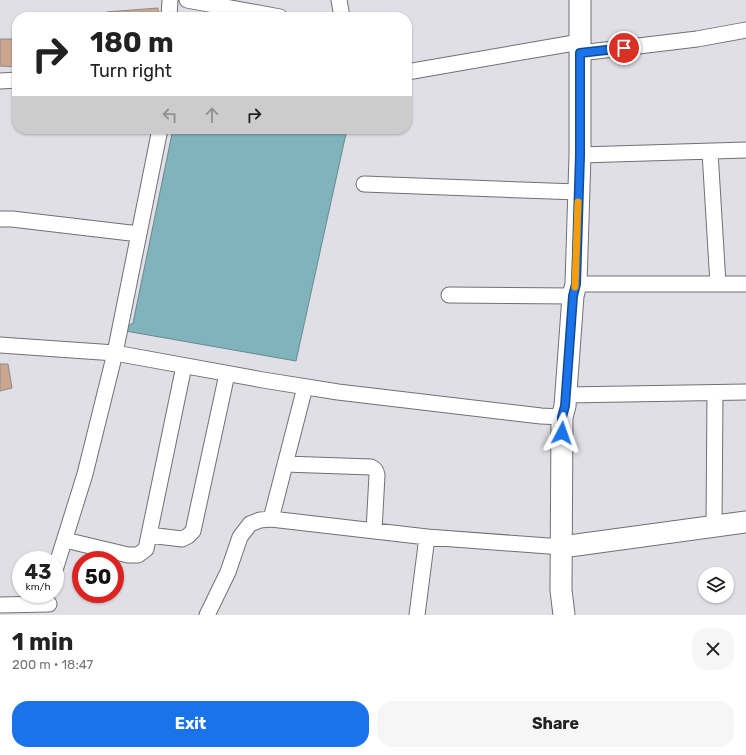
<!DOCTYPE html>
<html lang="en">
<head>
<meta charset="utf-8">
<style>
  :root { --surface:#fff; --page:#f6f6f6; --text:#222; --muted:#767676; --accent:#1a73e8 }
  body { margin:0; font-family:Rubik,sans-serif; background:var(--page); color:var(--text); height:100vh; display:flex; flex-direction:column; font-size:15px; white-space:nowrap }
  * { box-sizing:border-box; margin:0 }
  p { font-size:13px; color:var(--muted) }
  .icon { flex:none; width:22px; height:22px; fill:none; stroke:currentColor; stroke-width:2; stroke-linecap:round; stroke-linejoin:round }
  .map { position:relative; height:615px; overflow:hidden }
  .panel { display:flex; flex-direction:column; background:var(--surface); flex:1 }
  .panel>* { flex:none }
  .hud { position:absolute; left:12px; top:12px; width:400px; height:122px; border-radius:16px; box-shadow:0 1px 3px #0004; background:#fff; color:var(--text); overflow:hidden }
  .buttons { position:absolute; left:698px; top:567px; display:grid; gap:8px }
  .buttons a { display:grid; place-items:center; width:36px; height:36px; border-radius:50%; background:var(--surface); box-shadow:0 1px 3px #0004; font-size:20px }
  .speed { position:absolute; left:12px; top:551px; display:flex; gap:8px; font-size:20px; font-weight:700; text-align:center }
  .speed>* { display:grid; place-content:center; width:52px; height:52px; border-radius:50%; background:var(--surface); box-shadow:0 1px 3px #0004; line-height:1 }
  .speed small { font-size:10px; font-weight:400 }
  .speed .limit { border:6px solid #d22; background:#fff; color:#111 }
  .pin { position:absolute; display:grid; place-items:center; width:34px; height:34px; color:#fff; margin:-17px; border:2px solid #fff; border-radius:50%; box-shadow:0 1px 4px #0007 }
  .me { position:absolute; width:44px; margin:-22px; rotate:4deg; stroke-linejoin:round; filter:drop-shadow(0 0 3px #0008) }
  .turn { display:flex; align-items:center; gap:14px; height:84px; padding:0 12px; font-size:18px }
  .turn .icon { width:52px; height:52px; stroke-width:2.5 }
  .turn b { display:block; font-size:28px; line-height:34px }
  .lanes { display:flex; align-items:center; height:38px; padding:0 12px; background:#0003; justify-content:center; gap:20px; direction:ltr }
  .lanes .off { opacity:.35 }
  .round { display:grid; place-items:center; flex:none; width:42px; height:42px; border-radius:16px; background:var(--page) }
  .headline { display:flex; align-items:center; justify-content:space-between; height:68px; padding:0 12px }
  h1 { font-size:24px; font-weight:700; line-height:30px }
  .cta { display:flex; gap:8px; margin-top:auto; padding:8px 12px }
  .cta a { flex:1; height:46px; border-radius:16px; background:var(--accent); color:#fff; font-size:16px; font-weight:700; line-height:46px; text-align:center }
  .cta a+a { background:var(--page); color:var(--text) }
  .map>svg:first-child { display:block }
  .water { fill:#80b3bb; stroke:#668a90 }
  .building { fill:#caa68e; stroke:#8f8a87 }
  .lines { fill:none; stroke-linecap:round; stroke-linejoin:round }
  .street-casing { stroke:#707075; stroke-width:17 }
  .secondary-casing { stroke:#707075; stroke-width:23 }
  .street { stroke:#fff; stroke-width:15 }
  .secondary { stroke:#fff; stroke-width:21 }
  .route-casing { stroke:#114b97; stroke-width:10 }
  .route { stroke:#1a73e8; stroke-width:7 }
  .slow { stroke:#f59e0b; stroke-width:7 }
</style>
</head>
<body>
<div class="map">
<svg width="746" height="615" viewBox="0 0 746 615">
  <rect width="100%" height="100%" fill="#dfdfe5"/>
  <path class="water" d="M173,129H347L296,361L120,330L133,323Z"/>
  <path class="building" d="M158,8L159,17H107L106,12Z
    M0,39H17V67L0,66Z
    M0,364H8L12,388L0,391Z"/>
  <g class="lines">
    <g class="street-casing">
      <path id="street" d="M187,0L280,17
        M339,0L342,17
        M169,17L170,0
        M580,53L697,39L746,30
        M407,72L580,42
        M0,81L17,80
        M710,152L718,284
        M580,155L746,150
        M364,184L578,192
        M0,219H12L139,234
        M576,284H746
        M449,295L573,296
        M0,345L115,353L263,380L338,392L541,416L562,417
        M566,395L746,392
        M285,464L371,467C375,469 376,470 377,475L374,531
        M271,519L305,387
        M714,527L715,393
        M149,535L182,539L188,536L193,531L227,374
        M65,540L128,555H138L146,549L184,366
        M55,570L85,474L115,353L160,129
        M0,605L49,604
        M207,615L211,607L228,572L240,537L250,524L260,520L271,519L427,537L562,547
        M417,615L427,537"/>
    </g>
    <g class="secondary-casing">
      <path id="secondary" d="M562,547L746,522
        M564,615L561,590L562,417L565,406L573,296L576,284L580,155V0"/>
    </g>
    <use href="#street" class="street"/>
    <use href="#secondary" class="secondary"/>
  </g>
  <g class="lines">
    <g class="route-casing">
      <path id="route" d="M562,433V417L565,406L573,296L576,284L580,155V53L624,48"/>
    </g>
    <use href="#route" class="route"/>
    <path class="slow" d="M575,287L578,202"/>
  </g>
</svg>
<div class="buttons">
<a><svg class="icon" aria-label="layers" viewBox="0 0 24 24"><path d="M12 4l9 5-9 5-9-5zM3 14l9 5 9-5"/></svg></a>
</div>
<div class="speed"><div>43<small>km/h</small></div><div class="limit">50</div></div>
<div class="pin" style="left:624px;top:48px;background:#d93025"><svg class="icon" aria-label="arrive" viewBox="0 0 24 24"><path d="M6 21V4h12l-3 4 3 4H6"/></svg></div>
<svg class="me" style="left:562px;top:433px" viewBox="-20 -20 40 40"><path d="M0-17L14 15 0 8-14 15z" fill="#1a73e8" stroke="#fff" stroke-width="4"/></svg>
<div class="hud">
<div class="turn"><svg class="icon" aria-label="right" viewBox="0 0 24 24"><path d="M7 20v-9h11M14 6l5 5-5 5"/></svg><div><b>180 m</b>Turn right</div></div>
<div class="lanes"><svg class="icon off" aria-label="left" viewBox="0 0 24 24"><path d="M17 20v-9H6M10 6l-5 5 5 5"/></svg><svg class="icon off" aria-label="ahead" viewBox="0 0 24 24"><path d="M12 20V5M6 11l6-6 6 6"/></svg><svg class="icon" aria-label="right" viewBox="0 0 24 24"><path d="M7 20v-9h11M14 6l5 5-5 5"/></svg></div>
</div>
</div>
<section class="panel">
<div class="headline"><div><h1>1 min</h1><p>200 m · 18:47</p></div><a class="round"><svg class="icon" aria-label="close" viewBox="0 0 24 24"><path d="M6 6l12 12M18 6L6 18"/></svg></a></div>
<div class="cta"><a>Exit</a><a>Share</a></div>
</section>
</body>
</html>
